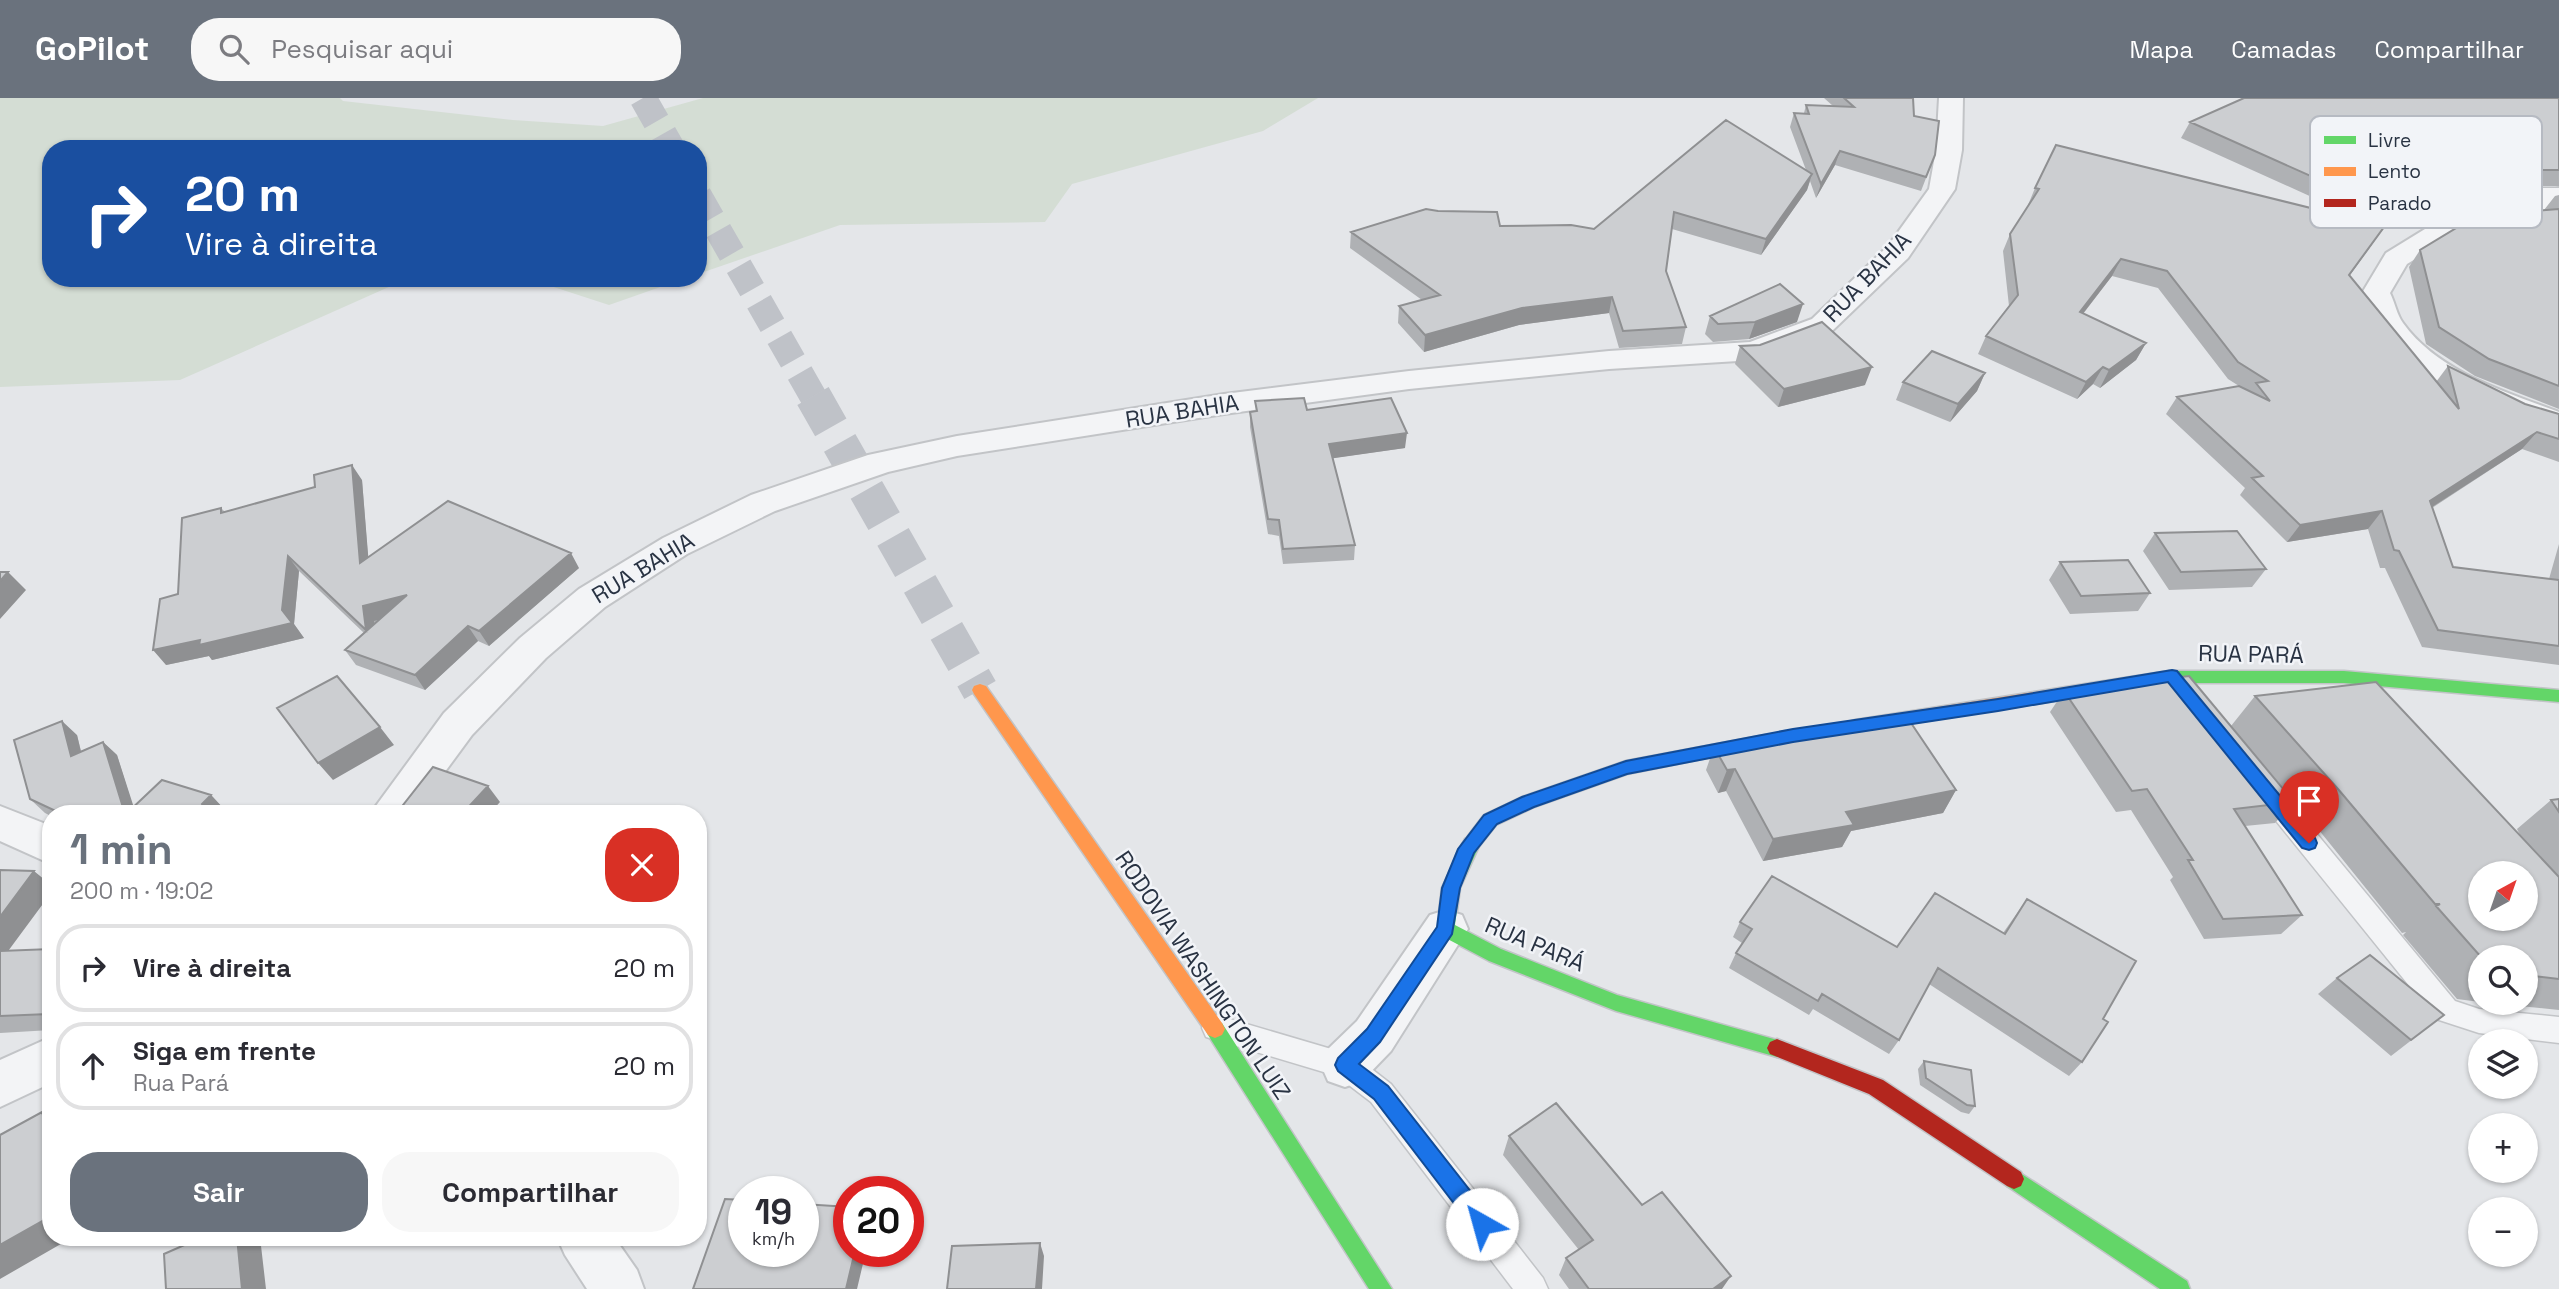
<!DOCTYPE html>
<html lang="pt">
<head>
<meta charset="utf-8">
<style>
  :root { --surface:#fff; --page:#f7f7f7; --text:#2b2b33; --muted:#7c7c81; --line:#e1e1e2; --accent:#6a727d }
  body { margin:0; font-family:"Space Grotesk",sans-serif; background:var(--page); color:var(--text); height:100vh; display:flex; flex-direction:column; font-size:26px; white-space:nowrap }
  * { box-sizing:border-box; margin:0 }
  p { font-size:23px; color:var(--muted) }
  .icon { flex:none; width:38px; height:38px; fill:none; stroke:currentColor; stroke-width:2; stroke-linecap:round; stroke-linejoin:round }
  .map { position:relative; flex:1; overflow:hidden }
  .details { position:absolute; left:42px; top:707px; width:665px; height:441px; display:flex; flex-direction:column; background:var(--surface); border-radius:28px; box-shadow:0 2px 5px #0004 }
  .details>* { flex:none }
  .hud { position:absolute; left:42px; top:42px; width:665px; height:147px; border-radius:28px; box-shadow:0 2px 5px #0004; background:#1a4fa0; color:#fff; overflow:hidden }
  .needle { width:46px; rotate:40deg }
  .fabs { position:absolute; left:2468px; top:763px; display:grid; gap:14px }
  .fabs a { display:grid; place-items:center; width:70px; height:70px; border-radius:50%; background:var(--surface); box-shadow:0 2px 5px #0004; font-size:35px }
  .speed { position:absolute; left:728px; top:1078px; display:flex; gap:14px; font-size:35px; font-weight:700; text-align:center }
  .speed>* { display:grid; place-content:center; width:91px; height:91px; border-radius:50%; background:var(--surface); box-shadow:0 2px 5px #0004; line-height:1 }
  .speed small { font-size:18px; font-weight:400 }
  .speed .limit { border:10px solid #d22; background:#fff; color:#111 }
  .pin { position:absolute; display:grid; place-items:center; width:60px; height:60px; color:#fff; margin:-72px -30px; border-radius:50% 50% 50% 0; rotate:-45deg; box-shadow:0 0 7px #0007 }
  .pin .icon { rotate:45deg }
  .me { position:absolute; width:77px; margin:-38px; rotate:322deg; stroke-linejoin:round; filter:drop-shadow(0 0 5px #0008) }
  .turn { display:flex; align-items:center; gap:24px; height:147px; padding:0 28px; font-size:32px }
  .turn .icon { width:91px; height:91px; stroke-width:2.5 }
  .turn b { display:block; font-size:49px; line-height:60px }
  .round { display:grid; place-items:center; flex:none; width:74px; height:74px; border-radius:28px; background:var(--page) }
  .headline { display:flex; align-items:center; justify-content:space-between; height:119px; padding:0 28px }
  h1 { font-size:42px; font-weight:700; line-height:52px; color:var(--accent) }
  .primary-button { display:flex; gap:14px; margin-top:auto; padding:14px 28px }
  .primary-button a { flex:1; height:80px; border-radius:28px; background:var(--accent); color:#fff; font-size:28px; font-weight:700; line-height:80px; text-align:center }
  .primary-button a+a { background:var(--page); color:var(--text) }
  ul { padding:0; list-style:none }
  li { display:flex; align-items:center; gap:21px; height:88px; margin:0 14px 10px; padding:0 14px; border:4px solid var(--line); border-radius:28px }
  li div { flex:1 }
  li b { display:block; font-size:26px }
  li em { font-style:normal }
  header { display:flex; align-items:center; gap:42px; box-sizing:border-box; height:98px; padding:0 35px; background:var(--accent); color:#fff }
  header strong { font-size:33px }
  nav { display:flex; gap:38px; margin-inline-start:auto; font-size:24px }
  .search { width:490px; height:63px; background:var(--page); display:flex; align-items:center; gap:18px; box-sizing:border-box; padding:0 24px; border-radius:28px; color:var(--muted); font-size:26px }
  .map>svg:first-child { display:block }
  .green { fill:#d4ddd4 }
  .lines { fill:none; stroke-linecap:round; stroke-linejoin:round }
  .highway-tunnel-far1 { stroke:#bfc2c8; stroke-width:27; stroke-dasharray:27 14; stroke-linecap:butt }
  .highway-tunnel { stroke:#bfc2c8; stroke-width:36; stroke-dasharray:36 18; stroke-linecap:butt }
  .lane-casing { stroke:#c2c4c7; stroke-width:3 }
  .street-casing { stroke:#c2c4c7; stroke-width:4 }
  .fast-casing { stroke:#c2c4c7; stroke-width:3 }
  .slow-casing { stroke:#c2c4c7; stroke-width:3 }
  .jam-casing { stroke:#c2c4c7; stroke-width:3 }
  .lane { fill:#f3f4f6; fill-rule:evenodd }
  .street { fill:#f3f4f6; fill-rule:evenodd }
  .fast { fill:#63d668; fill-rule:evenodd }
  .slow { fill:#ff974d; fill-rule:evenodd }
  .jam { fill:#b3261e; fill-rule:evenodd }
  .wall { fill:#afb1b4; fill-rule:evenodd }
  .shaded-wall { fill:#8f9092 }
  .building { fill:#ccced1; stroke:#8f9092; stroke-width:2; fill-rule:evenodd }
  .route { fill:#1a73e8; stroke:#114b97; stroke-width:2 }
  .labels { text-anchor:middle; stroke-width:5; stroke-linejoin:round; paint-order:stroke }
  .street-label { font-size:23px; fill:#293343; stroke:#f2f4f8 }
  .key { fill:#f2f4f8; stroke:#b6bac2; stroke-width:2 }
  .key-label { font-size:19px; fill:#293343 }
</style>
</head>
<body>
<header>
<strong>GoPilot</strong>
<div class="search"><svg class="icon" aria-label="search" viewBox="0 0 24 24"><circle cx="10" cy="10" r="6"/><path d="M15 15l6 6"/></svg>Pesquisar aqui</div>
<nav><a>Mapa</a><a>Camadas</a><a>Compartilhar</a></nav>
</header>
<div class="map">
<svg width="2559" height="1191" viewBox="0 0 2559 1191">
  <rect width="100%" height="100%" fill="#e4e6e9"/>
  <path class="green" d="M0,0H340L343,3L513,22L603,28L703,0H1318L1263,33L1072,86L1045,124L840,127L698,176V51H51V180H409L180,282L0,289Z
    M526,180H686L609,207Z"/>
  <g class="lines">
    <path class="highway-tunnel-far1" d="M643,0L672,51
      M698,97L814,300"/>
    <path class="highway-tunnel" d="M813,298L980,592"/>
    <g class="lane-casing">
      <path id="lane" d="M2374,43L2381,47L2379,50L2329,67C2388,100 2491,89 2559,90V100C2506,98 2347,108 2312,68L2320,58Z
        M2265,681L2274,684L2455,903L2479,911L2559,919V945L2479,935L2436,921L2256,698L2253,691L2256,684Z
        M1216,917L1355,958L1391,986L1543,1180L1548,1191H1513L1371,1004L1337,978L1206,939L1202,930L1206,921Z"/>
    </g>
    <g class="street-casing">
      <path id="street" d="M1939,0H1963L1962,52L1955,91L1908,160L1832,233L1754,262L1609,271L1409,291L1224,316L957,358L888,374L775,413L687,456L605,509L546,560L472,637L414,716H370L444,615L520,540L579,491L663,440L751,397L868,357L957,338L1224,296L1409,273L1609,253L1750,244L1812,221L1888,148L1929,91L1936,52Z
        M2546,0H2559V8L2550,6Z
        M2559,90V107L2445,143L2407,166L2390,195C2395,205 2397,217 2403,225C2438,274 2506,294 2559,314V336C2502,321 2414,282 2379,234C2370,222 2367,208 2362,195L2386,155L2425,131Z
        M0,708L51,728V766L0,743Z
        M1446,812L1462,817L1468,831L1391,953L1362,983L1345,989L1328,983L1321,967L1328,951L1357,923L1430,817Z
        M51,939V985L0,1009V962Z
        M557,1139H614L637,1172L644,1191H587L565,1157Z"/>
    </g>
    <g class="fast-casing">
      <path id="fast" d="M2169,573H2344L2559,592V604L2344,585H2169L2161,579Z
        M1471,739L1477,741L1480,746L1460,790L1455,827L1501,851L1617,897L1784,944L1787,950L1784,956L1777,959L1616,913L1489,863L1440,837L1437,831L1442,790L1465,741Z
        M1215,922L1222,925L1392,1191H1369L1208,937L1205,931L1208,925Z
        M2014,1071L2187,1183L2190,1191H2160L2007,1088L2004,1081L2007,1074Z"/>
    </g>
    <g class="slow-casing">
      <path id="slow" d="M2169,573L2177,579L2169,585L1855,634L1849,632L1847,628L1849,624L1855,622Z
        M980,586L986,588L1222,925L1225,931L1222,937L1215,940L1208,937L974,596L972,592L974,588Z
        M1765,637L1771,639L1773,643L1771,647L1627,676L1534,709L1496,727L1477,751L1471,753L1465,751L1462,746L1484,717L1522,699L1626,663Z"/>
    </g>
    <g class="jam-casing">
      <path id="jam" d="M1777,941L1883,982L2021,1074L2024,1081L2021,1088L2014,1091L2007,1088L1869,996L1770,956L1767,950L1770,944Z"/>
    </g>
    <use href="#lane" class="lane"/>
    <use href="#street" class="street"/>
    <use href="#fast" class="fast"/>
    <use href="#slow" class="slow"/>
    <use href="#jam" class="jam"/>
  </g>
  <path class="wall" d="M1824,0H1913L1914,18L1935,57L1921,93L1835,67L1816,100L1810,83L1807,92L1761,157L1672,131L1666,173L1686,229L1682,246L1619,250L1609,215L1519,227L1424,254L1398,225L1399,208L1422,202L1350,150L1351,134L1500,128L1594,131L1806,72L1790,29L1794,15H1804L1806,7L1833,8Z
    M2559,1V88H2492L2440,59L2375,80L2357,74L2348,89L2314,100L2181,40L2190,24ZM2393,35L2394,36L2347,51L2338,65L2322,55Z
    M2035,90L2335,116L2345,98L2383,131L2349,178L2436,284L2448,268L2525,306L2559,316V364L2522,351L2432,410L2453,469L2549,481L2559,446V567L2422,549L2385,470H2380L2368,431L2287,444L2240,397L2245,390L2166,316L2177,299L2239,288L2228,281L2158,190L2112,178L2083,216L2146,245L2136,262L2100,290L2093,286L2077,301L1978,256L1986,238L2009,208L2003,153L2010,136L2029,107H2028Z
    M2559,97V311L2475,278L2426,246L2409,169L2420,152L2544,112L2555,98Z
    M1710,218L1797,224L1749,241L1713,244L1705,236Z
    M1740,248L1865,287L1778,309L1735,266Z
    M1985,275L1977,293L1950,324L1896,302L1903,284Z
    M1255,303L1307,312L1405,350L1333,360L1355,447L1354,462L1283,466L1279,438L1268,436L1250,329V314L1256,313Z
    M362,382L368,459L579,470L489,548L478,543L425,592L356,567L345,552L364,535L299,473L294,526L304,540L212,562L209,558L166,567L221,410L225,414Z
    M2155,435L2266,471L2252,489L2169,492L2143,453Z
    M2060,464L2150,495L2138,513L2070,516L2049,482Z
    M2064,593L2231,628L2255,598L2521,739L2517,731L2551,702L2559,701V912L2490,905H2525V859H2480V904L2457,901L2403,837L2406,834L2402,835L2310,721L2245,646L2294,704L2275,725L2245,728L2302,817L2281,836L2204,841L2170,782L2173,779L2131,712L2116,714L2050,614Z
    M77,637L81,653L103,644L117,657L133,709L211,697L224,711L219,716H51V718L45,715L30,701Z
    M1714,649L1956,692L1943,715L1851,733L1842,749L1763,763L1726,693L1718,695L1706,672Z
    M0,772L9,853L51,851V932L0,935Z
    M2027,801L2103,921L2082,964L2069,978L1929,886L1899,942L1889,956L1813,911L1809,917L1729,870L1736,855L1742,845L1733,839L1740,824L1897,849L2003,835Z
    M2337,880L2444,917L2391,958L2318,896Z
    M1924,963L1975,1008L1969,1016L1961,1014L1920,987L1918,971Z
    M1509,1038L1722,1191H1569L1559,1177L1566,1160L1579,1152L1503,1057Z"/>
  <path class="shaded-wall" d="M2404,19L2393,35L2318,56L2320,50L2328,40Z
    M2450,43L2440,59L2375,80L2386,64Z
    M1840,53L1835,67L1816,100L1821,86Z
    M2358,73L2348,89L2314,100L2324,84Z
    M1812,76L1807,92L1761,157L1766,141Z
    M2395,114L2383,131L2337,195L2349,177Z
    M2121,161L2112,178L2071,231L2080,214Z
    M1612,199L1609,215L1519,227L1424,254L1425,237L1522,210Z
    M1803,206L1797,224L1749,241L1755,224Z
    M2146,245L2136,262L2100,290L2109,272Z
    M1872,269L1865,287L1778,309L1784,291Z
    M2103,269L2093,286L2077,301L2086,284Z
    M1985,275L1977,293L1950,324L1958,306Z
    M2537,334L2522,351L2415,420L2430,403Z
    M1407,335L1405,350L1328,361L1329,346Z
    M352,367L362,382L370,480L360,465Z
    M2382,413L2368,431L2287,444L2300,427Z
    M571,455L579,470L489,548L479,533Z
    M288,458L299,473L294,526L304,540L212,562L209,558L166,567L153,552L282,512Z
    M8,474L26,492L0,521V483Z
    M407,497L417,512L374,523L376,547L366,532L363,508Z
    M468,528L478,543L425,592L415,577Z
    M62,623L77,637L85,671L71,658Z
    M380,629L394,647L333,682L318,665Z
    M103,644L117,657L136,716H125Z
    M1735,671L1726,693L1718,695L1727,672Z
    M488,688L500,704L489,716H462Z
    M1956,692L1943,715L1851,733L1842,749L1763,763L1773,741L1846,714Z
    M211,697L224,711L219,716H211L202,706Z
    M34,773L51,787V795L0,864V819Z
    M42,1014L51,1020V1044Z
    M51,1118V1139H73L0,1181V1147Z
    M237,1139H260L266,1191H242Z
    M1040,1145L1044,1158L1042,1191H1036Z
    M855,1153H866L857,1191H846Z
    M1731,1178L1722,1191H1713Z"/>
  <path class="building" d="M1844,0H1913L1914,18L1939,23L1935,57L1926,79L1840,53L1821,86L1794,15L1809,16L1806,7L1854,9Z
    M2244,0H2558L2559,1V72H2504L2450,43L2386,64L2347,51L2410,31L2414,24L2404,19L2328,40L2320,50V54L2339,66L2358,73L2324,84L2190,24Z
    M1726,22L1812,76L1766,141L1674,114L1666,173L1686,229L1623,233L1612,199L1522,210L1425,237L1399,208L1440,197L1351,134L1426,111L1438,113L1497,114L1500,128L1571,127L1594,131Z
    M2056,47L2339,117L2345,98L2395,114L2349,177L2459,311L2448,268L2525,306L2559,316V341L2537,334L2430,403L2453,469L2559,482V548L2438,532L2399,453L2394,452L2382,413L2300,427L2252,380L2263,378L2177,299L2239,288L2270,303L2256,285L2268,283L2238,264L2167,173L2121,161L2080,214L2146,245L2109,272L2103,269L2086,284L1986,238L2018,197L2010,136L2039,91L2035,90Z
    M2559,111V288L2489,261L2439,229L2420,152L2458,129L2497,116Z
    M1780,186L1803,206L1755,224L1718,226L1710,218Z
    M1822,224L1872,269L1784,291L1740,248L1760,247Z
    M1932,253L1985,275L1958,306L1903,284Z
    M1304,300L1307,312L1391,300L1407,335L1329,346L1355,447L1283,451L1279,422L1268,421L1250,314L1257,313L1255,303Z
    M352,367L360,465L448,403L571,455L479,533L468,528L415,577L345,552L407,497L363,508L366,532L288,458L282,512L292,525L199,547L200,542L153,552L160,501L178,496L182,420L221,410V415L315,389L314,377Z
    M2237,433L2266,471L2181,474L2155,435Z
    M2128,462L2150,495L2081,498L2060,464Z
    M0,474H8L0,483Z
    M337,578L380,629L318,665L277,610Z
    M2189,578L2294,704L2234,711L2302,817L2223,821L2188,762H2193L2147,691L2132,693L2064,593Z
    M2376,584L2559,779V881L2525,877V859H2481L2436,808L2440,806H2435L2338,691L2255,598ZM2480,775H2525V821H2480Z
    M1905,616L1956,692L1846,714L1854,727L1773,741L1735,671L1727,672L1714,649Z
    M62,623L71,658L103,644L125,716H62L30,701L14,642Z
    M433,669L488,688L462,716H396Z
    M162,682L211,697L202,706L211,716H126Z
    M2559,701V714L2551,702Z
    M0,772L34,773L0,819Z
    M1772,778L1897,849L1935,795L2005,836L2027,801L2136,863L2103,921L2108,924L2082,964L1938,870L1899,942L1822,896L1818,903L1736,855L1752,831L1740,824Z
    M51,851V913L49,916L0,918V853Z
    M2370,857L2444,917L2411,942L2337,880Z
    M1924,963L1971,972L1975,1008L1967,1007L1926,980Z
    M1556,1005L1642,1107L1662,1094L1731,1178L1713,1191H1589L1566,1160L1593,1142L1509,1038Z
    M42,1014L51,1044V1118L0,1147V1037Z
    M725,1101L744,1102V1153H803V1106L849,1109V1153H855L846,1191H693Z
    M186,1139H237L242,1191H166L164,1156L187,1146Z
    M1040,1145L1036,1191H947L952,1148Z"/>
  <path class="route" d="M2172,572L2177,573L2315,740L2317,745L2315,750L2309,752L2302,750L2168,584L1998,613L1793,644L1627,676L1534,709L1497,726L1474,755L1460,790L1452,836L1380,944L1359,966L1388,988L1490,1118L1493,1126L1490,1133L1482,1136L1475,1133L1374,1001L1338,973L1335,967L1338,960L1367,931L1437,829L1442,790L1458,751L1484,717L1522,699L1626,663L1793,631L1998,601Z"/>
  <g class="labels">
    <g class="street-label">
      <text transform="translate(1867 179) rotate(-46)" y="8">RUA BAHIA</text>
      <text transform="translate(1182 313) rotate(-9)" y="8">RUA BAHIA</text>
      <text transform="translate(643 470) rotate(-31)" y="8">RUA BAHIA</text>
      <text transform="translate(2251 556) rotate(1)" y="8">RUA PARÁ</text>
      <text transform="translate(1535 846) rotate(23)" y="8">RUA PARÁ</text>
      <text transform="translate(1203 877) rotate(56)" y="8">RODOVIA WASHINGTON LUIZ</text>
    </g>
  </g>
  <rect x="2310" y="18" width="232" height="112" rx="10" class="key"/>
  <rect x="2324" y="38" width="32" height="8" fill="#63d668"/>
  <rect x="2324" y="69" width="32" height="9" fill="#ff974d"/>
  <rect x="2324" y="101" width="32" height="8" fill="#b3261e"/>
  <g class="key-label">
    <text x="2368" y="49">Livre</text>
    <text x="2368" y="80">Lento</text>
    <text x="2368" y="112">Parado</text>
  </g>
</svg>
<div class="fabs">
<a><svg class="needle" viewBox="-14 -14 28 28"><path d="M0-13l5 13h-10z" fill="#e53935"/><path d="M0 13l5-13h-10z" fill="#7c7c81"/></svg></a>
<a><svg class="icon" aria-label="search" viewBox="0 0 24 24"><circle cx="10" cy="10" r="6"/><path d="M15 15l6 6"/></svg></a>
<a><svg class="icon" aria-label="layers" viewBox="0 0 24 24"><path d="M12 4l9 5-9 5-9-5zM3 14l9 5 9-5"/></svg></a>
<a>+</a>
<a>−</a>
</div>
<div class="speed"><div>19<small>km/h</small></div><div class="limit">20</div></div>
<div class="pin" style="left:2309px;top:745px;background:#d93025"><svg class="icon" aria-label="arrive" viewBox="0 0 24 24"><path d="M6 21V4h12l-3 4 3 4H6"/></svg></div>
<svg class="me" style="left:1482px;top:1126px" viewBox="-20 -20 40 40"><circle r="19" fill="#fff"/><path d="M0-13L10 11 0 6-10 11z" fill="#1a73e8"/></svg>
<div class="hud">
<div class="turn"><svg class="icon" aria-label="right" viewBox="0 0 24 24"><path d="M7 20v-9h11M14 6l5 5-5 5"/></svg><div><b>20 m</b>Vire à direita</div></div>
</div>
<section class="details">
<div class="headline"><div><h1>1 min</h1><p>200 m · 19:02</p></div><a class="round" style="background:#d93025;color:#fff"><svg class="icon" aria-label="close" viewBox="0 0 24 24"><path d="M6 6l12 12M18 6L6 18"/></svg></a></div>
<ul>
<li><svg class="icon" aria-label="right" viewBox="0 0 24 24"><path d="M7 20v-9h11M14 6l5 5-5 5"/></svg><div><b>Vire à direita</b></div><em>20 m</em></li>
<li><svg class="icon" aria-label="ahead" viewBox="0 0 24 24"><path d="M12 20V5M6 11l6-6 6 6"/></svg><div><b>Siga em frente</b><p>Rua Pará</p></div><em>20 m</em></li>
</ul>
<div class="primary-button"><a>Sair</a><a>Compartilhar</a></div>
</section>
</div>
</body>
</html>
